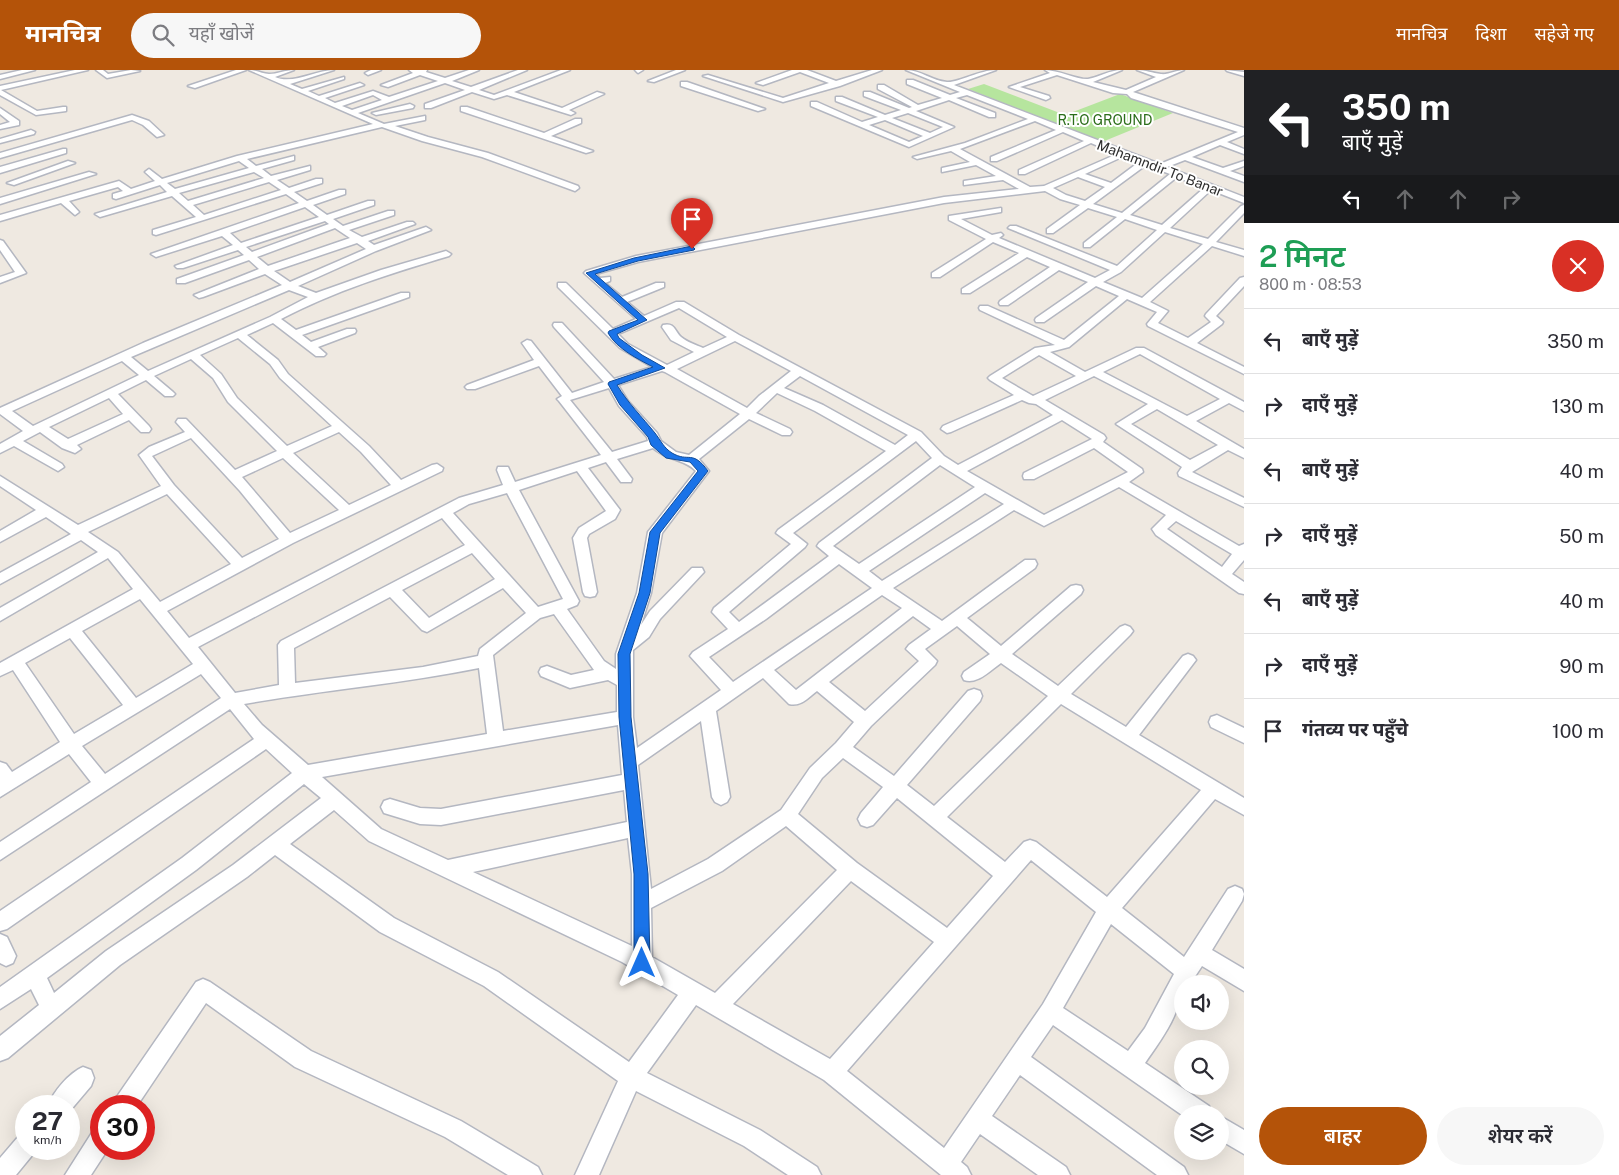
<!DOCTYPE html>
<html lang="hi">
<head>
<meta charset="utf-8">
<style>
  :root { --surface:#fff; --page:#f7f7f7; --text:#2b2b33; --muted:#7c7c81; --line:#e1e1e2; --accent:#b45309 }
  body { margin:0; font-family:"Public Sans","Noto Sans Devanagari",sans-serif; background:var(--page); color:var(--text); height:100vh; display:flex; flex-direction:column; font-size:19px; white-space:nowrap }
  * { box-sizing:border-box; margin:0 }
  p { font-size:16px; color:var(--muted) }
  .icon { flex:none; width:28px; height:28px; fill:none; stroke:currentColor; stroke-width:2; stroke-linecap:round; stroke-linejoin:round }
  .map { position:relative; flex:1; overflow:hidden }
  .drawer { display:flex; flex-direction:column; background:var(--surface); width:375px }
  .drawer>* { flex:none }
  .top-card { background:#202124; color:#fff; overflow:hidden }
  .buttons { position:absolute; left:1174px; top:905px; display:grid; gap:10px }
  .buttons a { display:grid; place-items:center; width:55px; height:55px; border-radius:50%; background:var(--surface); box-shadow:0 5px 20px #0002; font-size:25px }
  .speed { position:absolute; left:15px; top:1025px; display:flex; gap:10px; font-size:25px; font-weight:700; text-align:center }
  .speed>* { display:grid; place-content:center; width:65px; height:65px; border-radius:50%; background:var(--surface); box-shadow:0 5px 20px #0002; line-height:1 }
  .speed small { font-size:12px; font-weight:400 }
  .speed .limit { border:8px solid #d22; background:#fff; color:#111 }
  .pin { position:absolute; display:grid; place-items:center; width:42px; height:42px; color:#fff; margin:-51px -21px; border-radius:50% 50% 50% 0; rotate:-45deg; box-shadow:0 0 5px #0007 }
  .pin .icon { rotate:45deg }
  .me { position:absolute; width:55px; margin:-28px; rotate:0deg; stroke-linejoin:round; filter:drop-shadow(0 0 4px #0008) }
  .turn { display:flex; align-items:center; gap:18px; height:105px; padding:0 15px; font-size:22px }
  .turn .icon { width:65px; height:65px; stroke-width:2.5 }
  .turn b { display:block; font-size:35px; line-height:42px }
  .lanes { display:flex; align-items:center; height:48px; padding:0 15px; background:#0003; justify-content:center; gap:25px; direction:ltr }
  .lanes .off { opacity:.35 }
  .round { display:grid; place-items:center; flex:none; width:52px; height:52px; border-radius:26px; background:var(--page) }
  .overview { display:flex; align-items:center; justify-content:space-between; height:85px; padding:0 15px }
  h1 { font-size:30px; font-weight:600; line-height:38px; color:#1e9e55 }
  .cta { display:flex; gap:10px; margin-top:auto; padding:10px 15px }
  .cta a { flex:1; height:58px; border-radius:30px; background:var(--accent); color:#fff; font-size:20px; font-weight:600; line-height:58px; text-align:center }
  .cta a+a { background:var(--page); color:var(--text) }
  ul { padding:0; list-style:none }
  li { display:flex; align-items:center; gap:15px; height:65px; padding:0 15px; border-top:1px solid var(--line) }
  li div { flex:1 }
  li b { display:block; font-size:19px }
  li em { font-style:normal }
  header { display:flex; align-items:center; gap:30px; box-sizing:border-box; height:70px; padding:0 25px; background:var(--accent); color:#fff }
  header strong { font-size:24px }
  nav { display:flex; gap:28px; margin-inline-start:auto; font-size:18px }
  .search { width:350px; height:45px; background:var(--page); display:flex; align-items:center; gap:12px; box-sizing:border-box; padding:0 18px; border-radius:28px; color:var(--muted); font-size:19px }
  main { display:flex; flex:1; min-height:0 }
  .map>svg:first-child { display:block }
  .green { fill:#b6e59e }
  .lines { fill:none; stroke-linecap:round; stroke-linejoin:round }
  .minor-casing { stroke:#b4b7c1; stroke-width:3 }
  .minor { fill:#fff; fill-rule:evenodd }
  .route { fill:#1a73e8; stroke:#114b97 }
  .labels { text-anchor:middle; stroke-width:4; stroke-linejoin:round; paint-order:stroke }
  .far-park-label { font-size:14px; fill:#2c6e1b; stroke:#fff }
  .far-street-label { font-size:14px; fill:#2e2e2e; stroke:#fff }
</style>
</head>
<body>
<header>
<strong>मानचित्र</strong>
<div class="search"><svg class="icon" aria-label="search" viewBox="0 0 24 24"><circle cx="10" cy="10" r="6"/><path d="M15 15l6 6"/></svg>यहाँ खोजें</div>
<nav><a>मानचित्र</a><a>दिशा</a><a>सहेजे गए</a></nav>
</header>
<main>
<div class="map">
<svg width="1244" height="1105" viewBox="0 0 1244 1105">
  <rect width="100%" height="100%" fill="#efe9e1"/>
  <path class="green" d="M984,14L1065,45L1120,24L1173,43L1102,72L968,19Z"/>
  <g class="lines">
    <g class="minor-casing">
      <path id="minor" d="M22,0H35L0,9V5Z
        M75,0H88L1,20L37,41L63,37H66V41L36,45L0,25V16Z
        M96,0H103L108,4L131,0L140,1L107,8Z
        M236,0H246L195,18L188,16Z
        M249,0C257,0 263,4 269,4C277,4 285,0 294,0L275,7C293,15 315,0 334,0L290,14L302,19L344,7V9L308,21L319,26L360,13L364,15L325,28L335,33L373,21L389,27L438,11L420,5L388,17L381,15L413,3L409,0H427L426,2L445,8L469,0H479L452,11L471,17L518,0H527L479,20L494,25L561,0H570L514,22L562,38L597,22L604,24L569,40L575,43L571,45L507,25L494,29L472,22L431,38H425V34L465,20L445,13L358,43L384,54L425,46V50L395,56L428,67L488,83L578,116L579,118L575,121L482,87L422,71L382,57L247,89L256,96L294,86V90L262,99L271,106L310,96V100L277,110L289,118L316,109H322V113L294,122L307,131L339,120H345V124L313,135L327,145L368,131H374V135L333,149L343,156L388,141H394V145L349,160L362,167L407,152H413L415,154L368,171L374,175L423,158L426,157L431,160L376,181L298,216L316,223L381,200L446,181L451,184L449,186C389,204 337,220 281,249L296,260L401,223H409V227L302,265L311,272L347,259H355L356,261L355,263L318,277L326,284L324,286H316L273,253L247,265L278,290L288,304L369,376L401,410L432,395L437,394L443,398L442,401L293,473L167,541L189,568L459,428L503,415L497,400L498,397H508L515,412L601,385L559,331L557,329L562,326L539,296L475,319H467L465,317L467,315L534,290L522,273L527,270L531,271L572,323L604,312L554,257L553,255L554,253H562L614,309L652,297L620,278L558,217V213H566L613,259L636,249L584,203L586,201L636,186L944,127L1019,119L1003,110L964,115V111L996,106L976,95L942,102V98L970,92L951,81L917,89L913,87L965,73L1028,49L967,25L956,28L995,43V47H989L949,30L916,41L954,57L909,77L811,36V32H817L862,52L878,47L836,31V27H842L885,45L901,40L864,26V22H870L909,38L912,37L878,19V15H884L918,35L942,28L907,14V10H913L950,25L960,22L906,0C921,0 932,11 947,12C957,13 980,0 996,0L954,15L1160,94L1238,62L1131,28L1127,24L1113,23L1057,5L1020,17L1049,26L1050,28L1046,30L1009,17L1050,3L1045,0C1058,0 1078,10 1088,9C1100,7 1109,0 1122,0L1093,12L1126,20L1156,7L1137,0C1146,0 1152,3 1161,4C1168,5 1177,0 1184,0L1133,22L1244,58V65L1227,72L1244,79V84L1220,75L1192,87L1223,98L1244,91V96L1230,101L1244,106V112L1185,90L1167,97L1244,127V133L1211,120L1170,158L1208,169L1241,136L1244,135V143L1216,172L1244,180V186L1212,176L1150,232L1168,241L1158,253L1188,268L1211,252L1205,246L1206,244L1240,208L1244,207V216L1216,246L1223,252L1222,254L1197,273L1244,297V304L1148,256L1147,254L1157,242L1127,229L1069,277L1050,282L1085,302L1136,278H1144L1244,332V341L1229,333L1196,351L1244,379V388L1228,380L1192,402L1244,428V437L1179,406L1178,403L1182,397L1116,354L1148,334L1094,306L1045,330L1104,365L1106,368L1103,372L1142,399L1143,402L1129,412L1239,476L1244,474V490L1232,504L1244,512V524L1239,523L1156,465L1152,459L1166,445L1119,417L1044,456L1014,440L893,518L942,551L1025,490H1035L1037,494L1035,498L967,548L1001,576L1071,516L1076,515L1081,516L1083,520L1081,524L1012,584L1058,616L1120,557L1125,555L1130,557L1133,561L1130,565L1071,624L1126,657L1183,586L1188,584L1193,586L1196,590L1139,665L1244,728V745L1215,729L1122,838L1184,887L1228,819L1235,816L1242,819L1244,824L1242,831L1212,880L1244,899V921L1202,896L1190,914H1182C1182,942 1161,970 1145,993L1209,1036L1212,1044L1182,1045L1053,955L1031,987L1184,1097L1188,1105H1157L1020,1005L992,1046L1066,1097L1070,1105H1038L980,1064L961,1092L967,1097L971,1105H941L824,1010L696,935L647,1003L760,1060L817,1097L821,1105H788L744,1076L636,1021L599,1105H575L618,1011L484,916L380,862L275,785L247,807L120,895L8,988L0,991V966L39,935L31,919L0,939V917L182,788L292,703L266,679L7,859L0,861V841L254,669L230,639L0,790V772L91,712L69,684L0,727V692L6,694L12,702L60,672L13,600L0,606V593L133,519L108,488L0,551V538L98,482L81,470L0,514V503L71,464L46,447L0,472V461L36,440L0,416V406L78,455L161,416L139,385L149,377L185,362L176,352L178,349H186L235,400L277,381L228,332L213,308L191,289L154,306L173,322L175,324L173,326H165L146,310L118,324L149,356L151,359L149,362H141L129,350L77,375L81,379L75,383L62,378L40,362L23,371L62,394L64,397L58,401L14,376L0,383V374L23,361L0,344V338L143,273L282,215L265,204L203,227L199,228L194,225L259,199L249,190L185,213H177V209L244,185L238,180L183,198H177L175,196L233,175L222,166L159,186L156,187L151,184L299,133L286,124L156,165L153,164V160L196,147L172,126L100,147L95,144L167,122L160,115L116,129L113,128V124L123,121L118,117L69,131L79,142L75,145L61,133L0,151V145L119,111L131,119L155,111L145,102L149,99L162,109L237,86L373,54ZM373,25L382,30L352,40L342,36ZM908,43L943,57L930,63L892,48ZM885,50L923,66L909,72L869,55ZM1035,51L1056,60L991,87V91H997L1063,62L1084,71L1019,100V104H1025L1091,73L1117,84L1044,116L1030,117L960,79ZM1124,86L1139,92L1111,113L1085,104ZM239,91L249,98L175,119L167,113ZM1146,95L1170,104L1122,143L1093,134ZM254,102L264,108L188,131L179,123ZM1078,107L1105,117L1085,131L1066,125L1053,118ZM1177,107L1204,118L1162,155L1130,145ZM269,112L281,120L204,145L193,135ZM1045,121L1060,129L1080,135L1047,159V163H1053L1088,138L1117,147L1084,173V177H1090L1125,149L1157,160L1117,196L1016,156H1010L1008,158L1110,200L1095,208L999,168L1003,165L1001,163L992,165L961,149L1001,142V138L949,146V150L986,169L932,203V207H940L993,172L1019,183L962,219V223H970L1027,187L1050,197L1000,231L999,233L1000,235H1008L1059,200L1088,212L1036,248L1035,250L1036,252H1044L1096,216L1119,226L1064,270L988,236H980L979,238L980,240L1055,275L1035,278L990,306L988,308L990,310L1014,325L943,356L941,359L947,363L951,362L1022,330L1029,333L1036,334L1053,345L958,395L944,386L921,362L739,265L684,232H676L644,246L627,232L664,217V213H656L622,227L605,213L610,211V207L600,208L596,204L638,192L944,133ZM305,137L319,147L241,173L230,163ZM325,151L329,154L252,182L246,177ZM335,158L350,168L268,196L257,187ZM1165,162L1203,174L1142,228L1103,212L1121,202ZM357,173L366,179L290,212L274,201ZM289,220L308,227L270,247L148,301L131,287ZM679,238L727,267L703,278C696,275 687,272 681,267C675,262 675,252 663,255L662,257L671,270L694,282L667,295L628,274L618,264ZM238,268L270,294L280,308L332,356L287,376L237,328L221,304L200,285ZM735,271L791,301L759,326L747,338L677,299ZM1140,284L1220,329L1187,346L1103,302ZM1039,285L1076,306L1033,326L1002,308ZM122,291L139,305L33,356L12,341ZM662,301L665,302L740,344L689,385L676,382L661,371L657,363L628,331L618,315ZM800,306L908,365L895,375L823,335L784,318ZM609,318L619,336L647,367L648,371L612,382L570,330ZM777,323L815,341L886,381L778,460L776,463L791,474L714,538L712,542L728,559L693,582L690,586L721,620L637,678L633,647V580L649,567L660,549L704,502L702,498H692L650,541L641,555L651,523L662,463L709,401L699,389L749,349L782,365H790L792,362L790,359L756,343ZM109,328L123,344L68,369L49,357ZM1157,339L1218,375L1190,390L1131,354ZM1062,350L1092,369L1024,403L1023,406L1024,409H1034L1094,378L1128,402L1044,445L967,401ZM339,362L361,382L391,415L349,435L293,383ZM191,368L240,421L279,469L242,488L174,415L152,386ZM916,371L932,388L819,473L817,476L829,486L739,552L729,542L805,477L807,474L793,463ZM653,378C668,391 685,389 696,401L648,462L637,523L616,584V599L604,591L567,539L577,535L579,531L519,420L577,401L606,441L579,458L573,468L583,522L585,526L590,527L595,526L597,522L587,468L589,464L615,449L620,440L588,398L606,392L621,412H631L632,409L617,389ZM283,388L339,440L290,463L242,407ZM940,395L975,417L859,494L833,476ZM507,423L563,529L538,537L453,443L469,434ZM985,423L1004,434L882,511L869,501ZM167,424L231,494L160,532L118,482L88,462ZM442,448L465,475L281,571L278,575L279,615L235,623L198,577ZM1176,451L1232,484L1222,497L1167,459ZM472,483L495,509L429,548L402,520ZM839,494L872,518L733,612L709,587L766,549ZM503,518L526,543L480,579L478,586L423,597L295,613L294,578L390,527L422,560L427,562ZM882,525L902,538L796,620L774,600ZM140,529L193,594L136,628L82,561ZM554,544L594,600L571,605L547,596L541,598L539,602L541,606L570,618L608,610L617,615V642L503,661L493,585L540,548ZM913,546L931,559L909,575L906,579L919,591L865,641L829,612ZM957,556L990,584L964,602L962,606L964,610C977,615 991,600 1001,593L1048,626L934,736L907,715L980,631L982,626L980,621L974,619L968,621L894,706L853,677L871,656L935,595L937,591L925,579ZM70,568L123,635L74,664L25,593ZM479,598L487,664L308,695L262,655L244,634C323,620 401,614 479,598ZM201,604L221,628L105,704L82,676ZM763,608L789,634C801,637 809,627 817,621L854,652L836,673L810,698L781,740L708,789L651,819L638,695L701,651L712,727L715,732L721,735L727,732L730,727L716,641ZM1061,634L1201,720L1107,827L1036,772L1030,770L1024,772L1005,792L947,747ZM618,655L622,705L441,739L420,738L390,729L384,731L381,737L384,743L420,754L441,755L624,720L627,752L448,790L381,759L322,707ZM843,688L883,717L861,743L858,749L861,755L867,757L873,755L897,728L993,806L947,858L857,793L798,744L822,708ZM304,714L321,728L233,795L106,881L54,923L47,908L196,800ZM334,740L369,771L622,892L678,925L629,992L498,902L394,848L290,774ZM786,756L837,800L715,923L652,887L651,838L722,801ZM628,768L632,804V876L473,802ZM1031,790L1096,842L1043,934L944,1078L847,1001ZM851,811L934,872L830,989L733,934ZM1111,854L1174,904L1145,958L1128,981L1063,938Z
        M371,0H381L368,5L365,3Z
        M635,0H643L638,3Z
        M676,0H685L654,12L648,11Z
        M792,0H807L836,11L872,0H882L840,16L783,32L703,6L708,5L783,28L829,13L800,2L763,15L756,13Z
        M1226,0L1244,2V6L1227,1Z
        M681,12H687L765,39L758,41L681,16Z
        M410,34L414,36L413,38L376,45L372,43Z
        M461,37H467L544,63L575,49H581V53L551,66L593,81L586,83L461,41Z
        M0,38L19,51V55L0,59V55L10,52L0,44Z
        M132,45L149,51L164,65L157,67L143,55L132,50L0,88V83Z
        M31,60L35,62L34,64L0,73V69Z
        M63,79H66V83L0,103V97Z
        M68,91L75,93L14,115L7,113Z
        M89,102L96,104L0,134V128Z
        M0,170L3,171L26,203L0,213V207L15,202L0,180Z
        M1217,645L1244,658V673L1211,657L1209,652L1211,647Z
        M0,864L7,867L16,886L13,893L6,896L0,893Z
        M203,909L210,912L311,981L461,1051L538,1097L542,1105H508L445,1067L295,997L206,933L137,1036H113L116,1028L196,912Z
        M83,997L91,1000L94,1008L91,1016L69,1042V1036H48C53,1022 69,1003 83,997Z
        M1220,1046L1244,1060V1084L1220,1070Z
        M101,1058V1079H108L91,1105H65L93,1061Z
        M26,1064V1079H36L34,1083L16,1105H0V1088L18,1067Z"/>
    </g>
    <use href="#minor" class="minor"/>
  </g>
  <path class="route" d="M692,176L695,179L694,180L638,191L595,204L647,250L617,264L619,268L642,285L665,298L617,315C628,333 642,347 655,363C661,371 664,378 672,383C689,393 692,379 708,401L660,463L650,523L630,584L631,647L648,804L650,893L647,898L642,900L637,898L634,893V804L619,647L618,584L639,523L650,462L698,401L690,392L666,388L651,375L648,367L620,335L608,314L609,312L653,297C638,289 617,279 608,263L609,261L638,250L586,203L634,188Z"/>
  <g class="labels">
    <g class="far-park-label">
      <text x="1105" y="55">R.T.O GROUND</text>
    </g>
    <g class="far-street-label">
      <text transform="translate(1160 98) rotate(21)" y="5">Mahamndir To Banar</text>
    </g>
  </g>
</svg>
<div class="buttons">
<a><svg class="icon" aria-label="sound" viewBox="0 0 24 24"><path d="M4 9h4l5-4v14l-5-4H4zM17 9q2 3 0 6"/></svg></a>
<a><svg class="icon" aria-label="search" viewBox="0 0 24 24"><circle cx="10" cy="10" r="6"/><path d="M15 15l6 6"/></svg></a>
<a><svg class="icon" aria-label="layers" viewBox="0 0 24 24"><path d="M12 4l9 5-9 5-9-5zM3 14l9 5 9-5"/></svg></a>
</div>
<div class="speed"><div>27<small>km/h</small></div><div class="limit">30</div></div>
<div class="pin" style="left:692px;top:179px;background:#d93025"><svg class="icon" aria-label="arrive" viewBox="0 0 24 24"><path d="M6 21V4h12l-3 4 3 4H6"/></svg></div>
<svg class="me" style="left:642px;top:893px" viewBox="-20 -20 40 40"><path d="M0-17L14 15 0 8-14 15z" fill="#1a73e8" stroke="#fff" stroke-width="4"/></svg>
</div>
<section class="drawer">
<div class="top-card">
<div class="turn"><svg class="icon" aria-label="left" viewBox="0 0 24 24"><path d="M17 20v-9H6M10 6l-5 5 5 5"/></svg><div><b>350 m</b>बाएँ मुड़ें</div></div>
<div class="lanes"><svg class="icon" aria-label="left" viewBox="0 0 24 24"><path d="M17 20v-9H6M10 6l-5 5 5 5"/></svg><svg class="icon off" aria-label="ahead" viewBox="0 0 24 24"><path d="M12 20V5M6 11l6-6 6 6"/></svg><svg class="icon off" aria-label="ahead" viewBox="0 0 24 24"><path d="M12 20V5M6 11l6-6 6 6"/></svg><svg class="icon off" aria-label="right" viewBox="0 0 24 24"><path d="M7 20v-9h11M14 6l5 5-5 5"/></svg></div>
</div>
<div class="overview"><div><h1>2 मिनट</h1><p>800 m · 08:53</p></div><a class="round" style="background:#d93025;color:#fff"><svg class="icon" aria-label="close" viewBox="0 0 24 24"><path d="M6 6l12 12M18 6L6 18"/></svg></a></div>
<ul>
<li><svg class="icon" aria-label="left" viewBox="0 0 24 24"><path d="M17 20v-9H6M10 6l-5 5 5 5"/></svg><div><b>बाएँ मुड़ें</b></div><em>350 m</em></li>
<li><svg class="icon" aria-label="right" viewBox="0 0 24 24"><path d="M7 20v-9h11M14 6l5 5-5 5"/></svg><div><b>दाएँ मुड़ें</b></div><em>130 m</em></li>
<li><svg class="icon" aria-label="left" viewBox="0 0 24 24"><path d="M17 20v-9H6M10 6l-5 5 5 5"/></svg><div><b>बाएँ मुड़ें</b></div><em>40 m</em></li>
<li><svg class="icon" aria-label="right" viewBox="0 0 24 24"><path d="M7 20v-9h11M14 6l5 5-5 5"/></svg><div><b>दाएँ मुड़ें</b></div><em>50 m</em></li>
<li><svg class="icon" aria-label="left" viewBox="0 0 24 24"><path d="M17 20v-9H6M10 6l-5 5 5 5"/></svg><div><b>बाएँ मुड़ें</b></div><em>40 m</em></li>
<li><svg class="icon" aria-label="right" viewBox="0 0 24 24"><path d="M7 20v-9h11M14 6l5 5-5 5"/></svg><div><b>दाएँ मुड़ें</b></div><em>90 m</em></li>
<li><svg class="icon" aria-label="arrive" viewBox="0 0 24 24"><path d="M6 21V4h12l-3 4 3 4H6"/></svg><div><b>गंतव्य पर पहुँचे</b></div><em>100 m</em></li>
</ul>
<div class="cta"><a>बाहर</a><a>शेयर करें</a></div>
</section>
</main>
</body>
</html>
